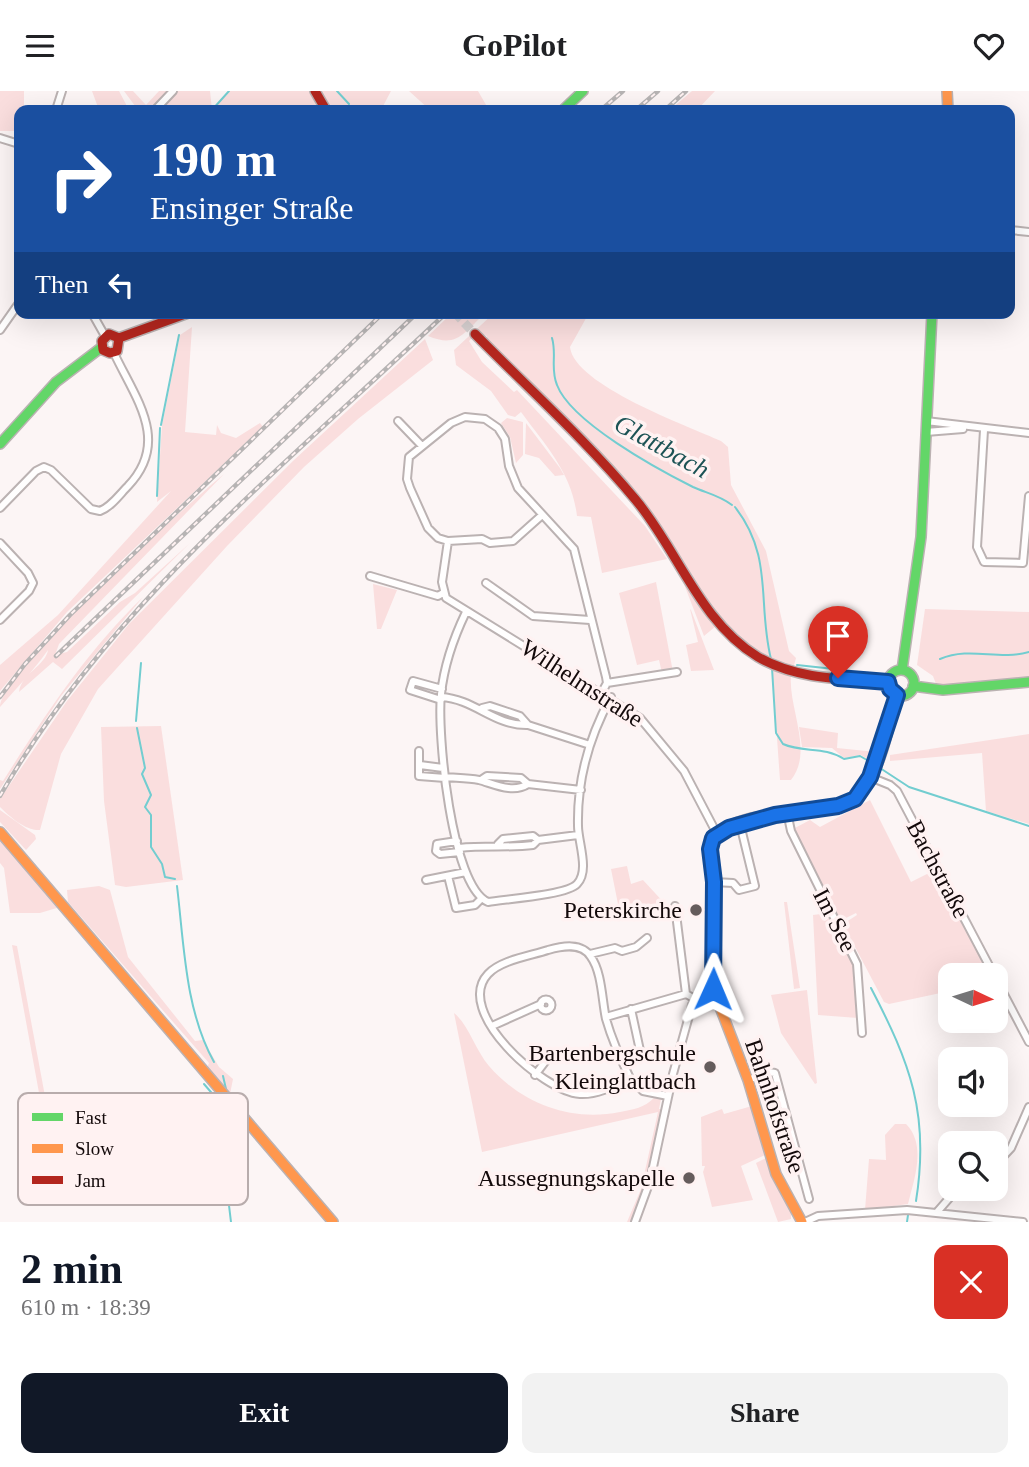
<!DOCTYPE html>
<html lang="en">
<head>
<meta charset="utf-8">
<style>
  :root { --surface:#fff; --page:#f2f2f2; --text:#202124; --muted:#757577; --accent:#111827 }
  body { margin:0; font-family:"Times New Roman",serif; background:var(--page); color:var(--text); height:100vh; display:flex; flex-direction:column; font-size:26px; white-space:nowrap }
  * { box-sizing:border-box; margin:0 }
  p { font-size:23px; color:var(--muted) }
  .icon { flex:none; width:38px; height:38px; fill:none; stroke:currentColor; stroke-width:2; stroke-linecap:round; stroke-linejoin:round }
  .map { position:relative; height:1131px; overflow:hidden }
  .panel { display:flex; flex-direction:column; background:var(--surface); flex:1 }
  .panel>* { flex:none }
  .hud { position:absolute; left:14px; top:14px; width:1001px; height:214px; border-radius:14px; box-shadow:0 7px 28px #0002; background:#1a4fa0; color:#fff; overflow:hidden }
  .needle { width:46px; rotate:94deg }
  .tools { position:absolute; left:938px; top:872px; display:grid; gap:14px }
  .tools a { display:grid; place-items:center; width:70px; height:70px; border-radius:14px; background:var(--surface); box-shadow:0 7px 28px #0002; font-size:35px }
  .pin { position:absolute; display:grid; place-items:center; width:60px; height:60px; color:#fff; margin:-72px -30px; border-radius:50% 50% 50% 0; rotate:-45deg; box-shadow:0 0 7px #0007 }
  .pin .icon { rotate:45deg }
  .me { position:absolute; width:77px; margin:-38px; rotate:1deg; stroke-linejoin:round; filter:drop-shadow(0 0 5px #0008) }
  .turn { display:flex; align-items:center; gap:24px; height:147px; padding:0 21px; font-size:32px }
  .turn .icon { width:91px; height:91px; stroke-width:2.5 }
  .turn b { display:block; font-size:49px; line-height:60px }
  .then { display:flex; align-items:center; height:66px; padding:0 21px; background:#0003; gap:14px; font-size:26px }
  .round { display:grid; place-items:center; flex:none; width:74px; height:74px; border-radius:14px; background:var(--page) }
  .headline { display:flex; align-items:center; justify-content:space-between; height:119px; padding:0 21px }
  h1 { font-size:42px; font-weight:700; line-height:52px; color:var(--accent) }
  .button { display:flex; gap:14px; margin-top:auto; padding:14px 21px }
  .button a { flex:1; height:80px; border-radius:14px; background:var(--accent); color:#fff; font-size:28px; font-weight:700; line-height:80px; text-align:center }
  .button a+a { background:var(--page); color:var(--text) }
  header { display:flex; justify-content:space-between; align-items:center; height:91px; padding:0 21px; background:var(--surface); font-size:32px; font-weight:700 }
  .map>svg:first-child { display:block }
  .green { fill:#fadede }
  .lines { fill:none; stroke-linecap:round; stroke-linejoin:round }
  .stream { stroke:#72cdd0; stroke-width:2 }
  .secondary-tunnel { stroke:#d9d2d2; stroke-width:9; stroke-dasharray:9 4.5; stroke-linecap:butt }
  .street-casing { stroke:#bbb2b2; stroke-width:10 }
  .fast-casing { stroke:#bbb2b2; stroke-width:12 }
  .slow-casing { stroke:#bbb2b2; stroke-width:12 }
  .jam-casing { stroke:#bbb2b2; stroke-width:12 }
  .street { stroke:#fffefe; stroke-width:6 }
  .fast { stroke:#63d668; stroke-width:9 }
  .slow { stroke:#ff974d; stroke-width:9 }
  .jam { stroke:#b3261e; stroke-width:9 }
  .rail-casing { stroke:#b7b4b4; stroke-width:4.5 }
  .rail { stroke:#fff2f2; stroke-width:2; stroke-dasharray:5; stroke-linecap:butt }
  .route-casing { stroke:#114b97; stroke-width:18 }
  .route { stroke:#1a73e8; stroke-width:12 }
  .poi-dot { fill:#655c5c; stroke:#fff2f2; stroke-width:2.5 }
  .labels { text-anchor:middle; stroke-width:7; stroke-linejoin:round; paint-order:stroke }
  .street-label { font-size:24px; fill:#13090a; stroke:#fff2f2 }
  .poi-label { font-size:24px; fill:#13090a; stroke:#fff2f2; text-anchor:end }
  .water-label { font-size:26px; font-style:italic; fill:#1c5355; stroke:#fff2f2 }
  .key { fill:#fff2f2; stroke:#b8acac; stroke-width:2 }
  .key-label { font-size:19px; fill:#13090a }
</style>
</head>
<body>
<header><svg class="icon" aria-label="menu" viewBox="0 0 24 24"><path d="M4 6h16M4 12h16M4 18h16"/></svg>GoPilot<svg class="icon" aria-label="heart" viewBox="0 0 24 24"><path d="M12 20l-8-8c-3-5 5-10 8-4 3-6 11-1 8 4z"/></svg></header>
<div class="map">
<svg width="1029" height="1131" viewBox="0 0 1029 1131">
  <rect width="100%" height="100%" fill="#fcf5f5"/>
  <path class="green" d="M0,0H24V19H19V40H0Z
    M92,0H119L129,19H99Z
    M124,0H133L146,14L159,0H170L151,19H138Z
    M177,0H210L212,19L229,0H309L319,19H160Z
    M320,0H391L381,19H330Z
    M409,0H478L489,19H430Z
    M692,0H715L697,19H670Z
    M452,222H485C463,243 457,257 428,245Z
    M494,222H589L570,256C574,294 688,335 721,350L728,356L731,394L766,460L789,560L796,567C795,572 792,579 791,584C788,617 814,660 791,689H780L772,577L780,581L781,573C765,564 749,557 736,545C698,509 676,451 642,410C596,353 538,303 486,250L487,245L477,242L469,250L482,271L514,301L517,299L645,435L667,468L602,482L591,426L577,425C572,382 546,355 521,321L515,326L508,324L491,300L456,274L454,259Z
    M192,236L185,341L216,344L217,334L221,342L236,347L260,332L263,336L67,521L0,600V574L58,524L171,400L157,411L162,334L180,244Z
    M425,248L433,269L358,328L304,376L227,455L98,598L61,663L40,739C26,740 10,726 0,716V708L67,610L129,533L294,369Z
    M507,327L523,331V364L516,372L510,346L501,332Z
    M526,332L560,377L564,384L555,385L539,367L525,363Z
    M224,383L59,553L55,564L67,561L120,511L135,502L190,452L62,578L53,571L19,601C21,583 46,574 48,559C34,579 16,598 0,616C0,581 189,412 224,383Z
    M686,487L716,535L704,545L682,488Z
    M656,491L673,581L662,582L659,569L637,574L619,502Z
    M373,493L397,499L381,538H377Z
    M143,506L61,605L0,698V689L3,690C45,624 86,561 143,506Z
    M690,518L691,519L714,579L691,580L686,554L698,551Z
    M925,518L1029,521V588L947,596L936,593L933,585L917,574Z
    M161,635L183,789L126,796L115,794L104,710L101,636Z
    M799,636L838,642L837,657L876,661L873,671L861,664L844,667L832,657L802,656Z
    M1029,643V733L986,720L982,662L890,670V664Z
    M870,709L911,791L935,779L940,786L990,883L950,884V900L889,913L884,911L843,833L857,824L856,822L840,830L793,738L810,729L820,736Z
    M0,719L35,744L36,748L26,759L0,731Z
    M0,745L60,816L40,822H10L4,777L0,772Z
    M627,775L631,793L643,789L667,815L619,818L611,778Z
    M99,795L110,799L128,866L195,950L203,949L219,976L233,988L230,1003L207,977L209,972L68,811L67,799Z
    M784,811H787L800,897L794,898Z
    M828,822L854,875L858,927L818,924L813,824Z
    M12,854L17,855L53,1048L48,1051Z
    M807,899L817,992L815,993L781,942L771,904Z
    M454,922C468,933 476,960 489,975C522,1013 571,1031 620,1021C634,1018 644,1017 654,1007L661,1008L659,1018H663L647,1090L632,1131H627L641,1098L658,1021L482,1061Z
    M752,1015L765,1064L741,1075L753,1109L712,1116L703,1081L705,1075H702L701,1026L722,1018L724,1023Z
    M895,1033H906C927,1054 914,1088 908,1113L865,1119L869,1068L886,1069L885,1044Z
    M766,1067L791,1122V1128L778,1131L756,1072Z"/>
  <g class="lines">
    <path class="stream" d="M337,0L349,13
      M212,19L229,0
      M552,247C557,264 550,277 557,294C571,331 657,378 693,396C706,402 719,404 732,414
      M161,334L179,244
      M157,405L160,337
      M735,416C774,466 757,512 771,568
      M940,568C971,555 998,570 1029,561
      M797,574L834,578
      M772,577L776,642L783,653C803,662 824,655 844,668L860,665L872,672
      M136,630L141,572
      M137,637L145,677L142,683L151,704L145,716L151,724V756L162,773L165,786L175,788
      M880,677L909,696L1029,735
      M177,795C184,853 185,919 214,971
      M871,897C910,972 930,1023 916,1110
      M223,985L226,998
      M204,993L216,1007L231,1131
      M907,1131L908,1124"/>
    <path class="secondary-tunnel" d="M455,222L475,243"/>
    <g class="street-casing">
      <path id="street" d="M56,19L62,0
        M155,19L173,0
        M0,47L19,53
        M1010,139L1029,141
        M92,222L105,245
        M0,239L19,212
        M398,330L422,355
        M926,330L1029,342
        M984,339L977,456L984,471L1023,472L1029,405
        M926,341L963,338
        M0,417L36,380L44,376L51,379L91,418L100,420C111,416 120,403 128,395C171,350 135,307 114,262
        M541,425L513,450L490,452L482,448L448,450L438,447L428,437L410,397L407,388L409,366L451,332L465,326L485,328L498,337L505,348L509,375L518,397L574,458L606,586L607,592L602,601
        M448,450L442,491L446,507L640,627L684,680L717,743
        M0,452L28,482L33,492L29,500L0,529
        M370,485L438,505L443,502
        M486,492L533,525L590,529
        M466,521C454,546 444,575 441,603C437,642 451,795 488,811C506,808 567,804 577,793C590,780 578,751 578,735C577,690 589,646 611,606
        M607,592L677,581
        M441,606C475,608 494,635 528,634
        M441,609L410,599L413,590L442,598
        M482,617L490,615L520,625L528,634L590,654
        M419,660V685L445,687
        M420,674L443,677
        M445,686C456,687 468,687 479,689C494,693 513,703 528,693
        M870,686L890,694L897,700L994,884
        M481,689L487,685L521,687L528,693L581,699
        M787,721L791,740L857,873L862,942
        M457,750L437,753L436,760L440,763L460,761
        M498,753L503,748L533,745L538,749L578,744
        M459,757C485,754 508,757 533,754L538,749
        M448,785L456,817L475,814L481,808
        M426,789L466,781
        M714,791L733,792L739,799L755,795L740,733
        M675,815L686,903L695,908
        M590,863L615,857L622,860L636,856L647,847
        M996,888L1029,951
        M540.5 914a5.5 5.5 0 1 1 11 0a5.5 5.5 0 1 1-11 0Z
        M631,918L641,964
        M606,926L686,903
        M492,935L541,913
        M535,984L551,963L560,961
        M630,987C620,967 612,949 606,928C602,910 602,881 591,866C582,851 562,855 548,859C530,865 501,869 488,883C453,920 542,1000 580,1003C597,1004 614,995 630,987L643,1000L668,1005
        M748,989L769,981L775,982L809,1108
        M996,1073L1011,1057L1029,1016
        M938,1120L958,1097
        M635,1131L650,1090L673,983L692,914L700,903L713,898
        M805,1131L818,1125L907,1119L1023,1131"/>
    </g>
    <g class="fast-casing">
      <path id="fast" d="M563,19L583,0
        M0,353L56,291L102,256
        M902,579L921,446L932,222
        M888 592a13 13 0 1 1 26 0a13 13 0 1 1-26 0Z
        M913,595L943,599L1029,591"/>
    </g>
    <g class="slow-casing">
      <path id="slow" d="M947,0L948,19
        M0,741L333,1131
        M716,747L711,754L714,791L713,898L748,989L776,1083L802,1131"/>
    </g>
    <g class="jam-casing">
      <path id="jam" d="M315,0L326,19
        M475,243C528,297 586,349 635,408C678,459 699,530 758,566C797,589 845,588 888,591
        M119,247L117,260L110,262L103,259L102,250L109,243L119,247L188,222
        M716,747C746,707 831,738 862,700C883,675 888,635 897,604"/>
    </g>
    <use href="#street" class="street"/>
    <use href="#fast" class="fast"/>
    <use href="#slow" class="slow"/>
    <use href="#jam" class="jam"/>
    <g class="rail-casing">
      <path id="rail" d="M601,19L623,0
        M636,19L658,0
        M665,19L686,0
        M56,565L417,222
        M0,606L25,573L70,524L383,222
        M0,705C110,513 288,372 446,222"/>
    </g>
    <use href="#rail" class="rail"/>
  </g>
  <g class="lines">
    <g class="route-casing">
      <path id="route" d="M713,898L714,791L710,758L713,747L729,737L775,724L838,715L855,708L870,686L897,604L890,598L888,591L838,587"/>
    </g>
    <use href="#route" class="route"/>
  </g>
  <g class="poi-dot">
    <circle cx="696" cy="819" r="7"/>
    <circle cx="710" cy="976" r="7"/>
    <circle cx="689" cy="1087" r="7"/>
  </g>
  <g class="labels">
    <g class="street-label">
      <text transform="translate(582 592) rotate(33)" y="8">Wilhelmstraße</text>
      <text transform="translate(938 778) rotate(62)" y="8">Bachstraße</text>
      <text transform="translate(835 829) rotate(63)" y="8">Im See</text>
      <text transform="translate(775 1015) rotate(71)" y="8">Bahnhofstraße</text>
    </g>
    <g class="poi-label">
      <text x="682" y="827">Peterskirche</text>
      <text x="696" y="970">Bartenbergschule<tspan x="696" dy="28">Kleinglattbach</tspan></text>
      <text x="675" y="1095">Aussegnungskapelle</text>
    </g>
    <g class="water-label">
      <text transform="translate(662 355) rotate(29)" y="9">Glattbach</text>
    </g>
  </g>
  <rect x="18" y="1002" width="230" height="112" rx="10" class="key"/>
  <rect x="32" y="1022" width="31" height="8" fill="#63d668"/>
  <rect x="32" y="1053" width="31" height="9" fill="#ff974d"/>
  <rect x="32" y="1085" width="31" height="8" fill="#b3261e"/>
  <g class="key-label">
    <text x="75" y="1033">Fast</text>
    <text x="75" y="1064">Slow</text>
    <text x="75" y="1096">Jam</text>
  </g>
</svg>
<div class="tools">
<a><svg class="needle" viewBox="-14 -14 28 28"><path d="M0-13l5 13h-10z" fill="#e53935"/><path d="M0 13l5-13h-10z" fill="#757577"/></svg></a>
<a><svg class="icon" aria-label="sound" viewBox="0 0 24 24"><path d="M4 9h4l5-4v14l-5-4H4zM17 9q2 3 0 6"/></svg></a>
<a><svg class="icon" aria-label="search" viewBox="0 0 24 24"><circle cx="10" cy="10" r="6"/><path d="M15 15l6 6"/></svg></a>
</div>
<div class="pin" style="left:838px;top:587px;background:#d93025"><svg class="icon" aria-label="arrive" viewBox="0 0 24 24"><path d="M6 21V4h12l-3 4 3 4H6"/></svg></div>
<svg class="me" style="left:713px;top:898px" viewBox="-20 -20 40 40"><path d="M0-17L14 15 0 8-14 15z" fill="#1a73e8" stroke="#fff" stroke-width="4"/></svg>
<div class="hud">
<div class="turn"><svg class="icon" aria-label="right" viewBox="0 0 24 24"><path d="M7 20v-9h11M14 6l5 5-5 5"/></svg><div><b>190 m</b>Ensinger Straße</div></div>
<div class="then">Then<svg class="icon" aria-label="left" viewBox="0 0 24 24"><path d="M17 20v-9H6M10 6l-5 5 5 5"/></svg></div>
</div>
</div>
<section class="panel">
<div class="headline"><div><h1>2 min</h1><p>610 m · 18:39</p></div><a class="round" style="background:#d93025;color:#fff"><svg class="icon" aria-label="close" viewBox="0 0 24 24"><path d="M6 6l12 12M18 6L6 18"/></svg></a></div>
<div class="button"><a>Exit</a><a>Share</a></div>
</section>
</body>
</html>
